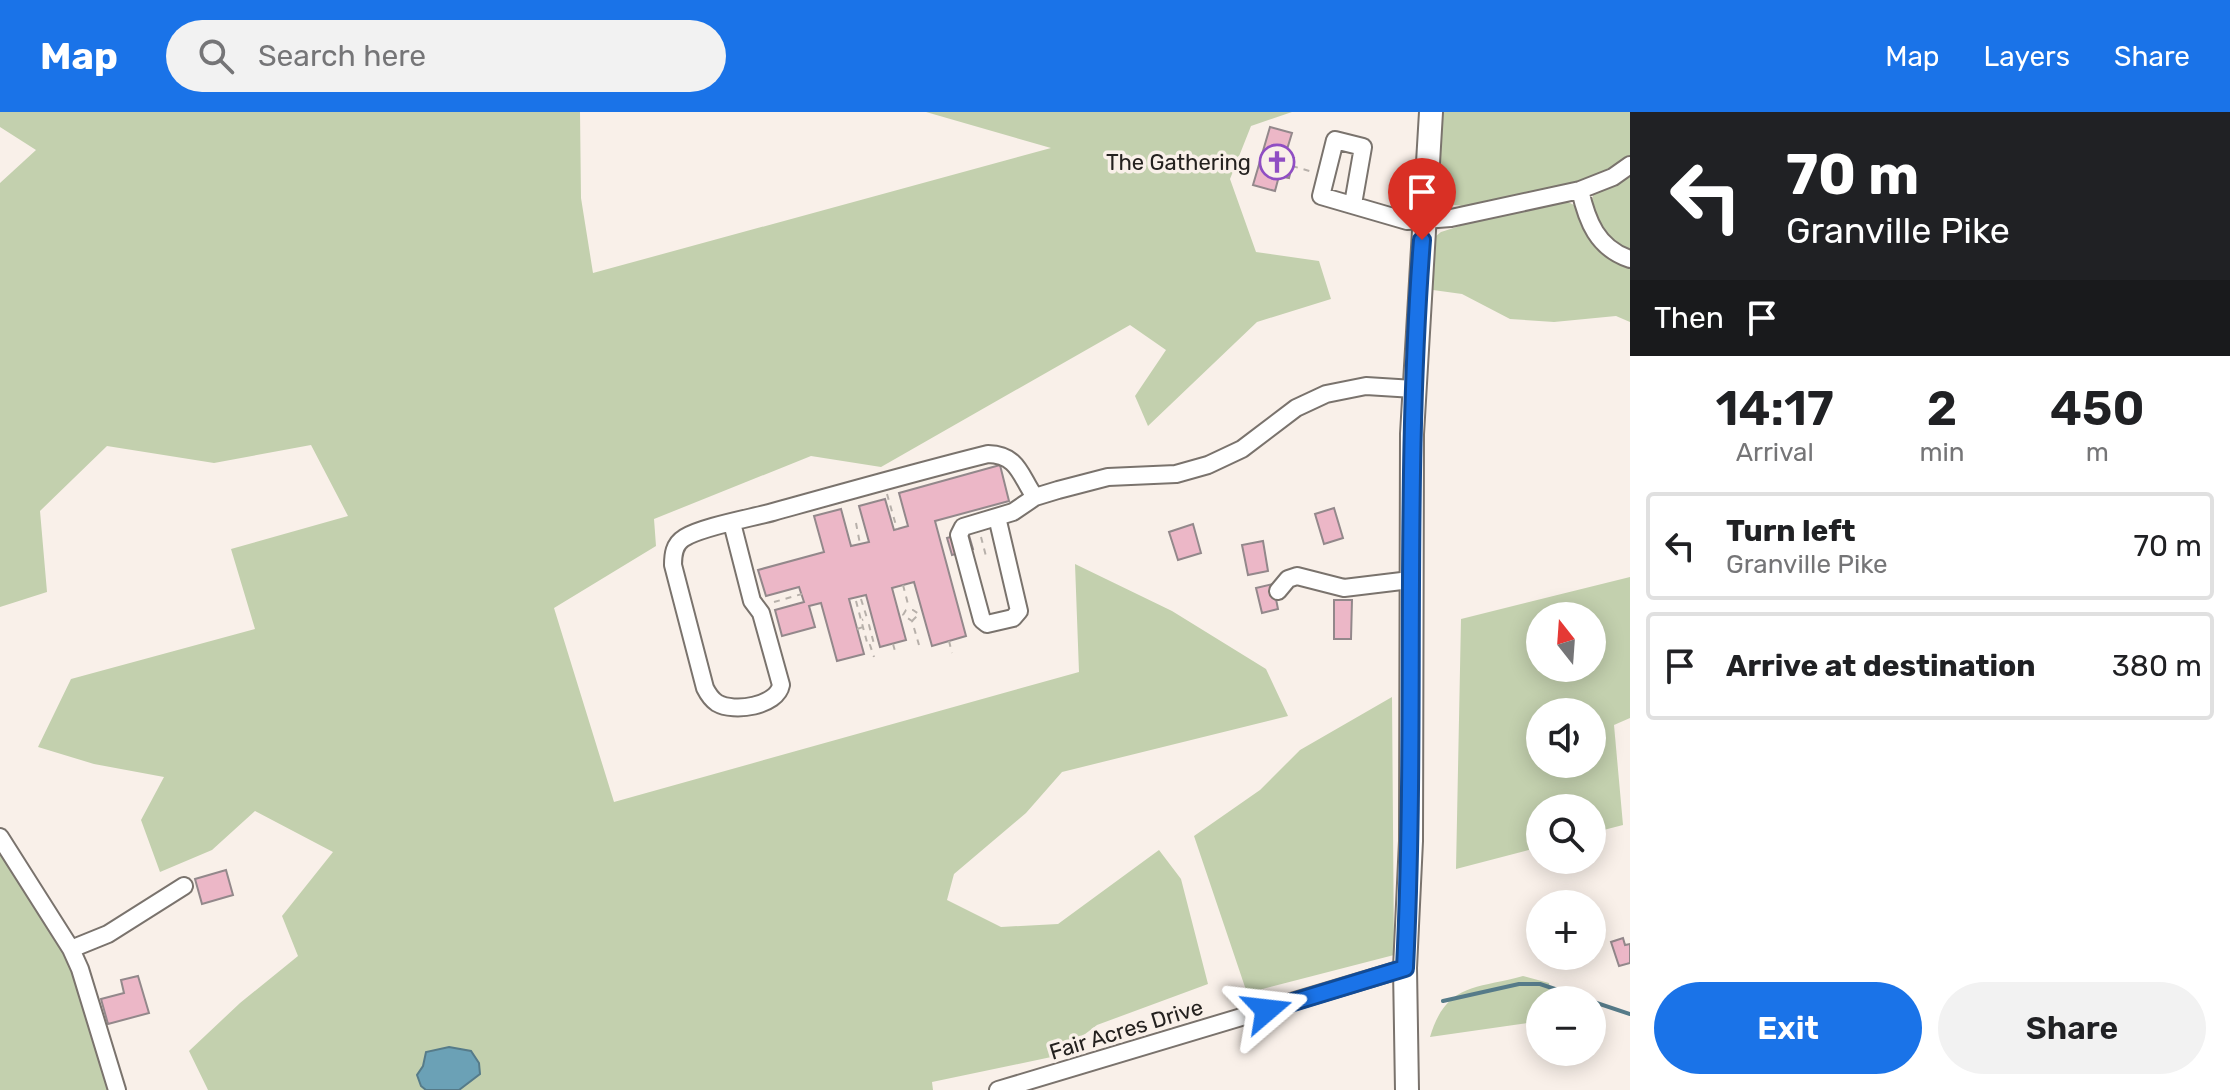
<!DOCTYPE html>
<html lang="en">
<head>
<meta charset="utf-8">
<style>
  :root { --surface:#fff; --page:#f2f2f2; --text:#202124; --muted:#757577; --line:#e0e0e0; --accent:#1a73e8 }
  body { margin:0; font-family:Rubik,sans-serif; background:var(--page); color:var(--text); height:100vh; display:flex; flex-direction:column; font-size:30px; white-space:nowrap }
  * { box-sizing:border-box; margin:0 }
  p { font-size:26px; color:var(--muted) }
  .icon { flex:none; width:44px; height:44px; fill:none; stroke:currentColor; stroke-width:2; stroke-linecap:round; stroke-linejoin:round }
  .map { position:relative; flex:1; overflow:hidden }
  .panel { display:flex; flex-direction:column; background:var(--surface); width:600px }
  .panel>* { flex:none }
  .hud { background:#202124; color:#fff; overflow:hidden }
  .needle { width:52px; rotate:343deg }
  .fabs { position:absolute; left:1526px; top:490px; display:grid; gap:16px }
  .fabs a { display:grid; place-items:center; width:80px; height:80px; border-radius:50%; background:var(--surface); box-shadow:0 4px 20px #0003; font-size:40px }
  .pin { position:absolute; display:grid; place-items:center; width:68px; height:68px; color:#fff; margin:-82px -34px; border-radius:50% 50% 50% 0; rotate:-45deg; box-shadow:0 0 8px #0007 }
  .pin .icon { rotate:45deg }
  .me { position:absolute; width:88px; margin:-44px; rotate:73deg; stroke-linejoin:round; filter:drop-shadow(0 0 6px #0008) }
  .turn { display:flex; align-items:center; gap:28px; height:168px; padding:0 24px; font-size:36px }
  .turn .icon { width:104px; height:104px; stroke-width:2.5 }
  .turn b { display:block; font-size:56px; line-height:68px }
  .then { display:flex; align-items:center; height:76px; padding:0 24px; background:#0003; gap:16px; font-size:30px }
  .eta { display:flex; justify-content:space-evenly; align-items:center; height:136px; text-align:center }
  .eta b { font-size:48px; font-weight:600; line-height:56px }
  .button { display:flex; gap:16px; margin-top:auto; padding:16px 24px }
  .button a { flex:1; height:92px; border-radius:48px; background:var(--accent); color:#fff; font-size:32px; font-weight:600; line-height:92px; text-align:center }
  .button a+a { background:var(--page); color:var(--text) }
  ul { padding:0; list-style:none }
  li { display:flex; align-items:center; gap:24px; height:108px; margin:0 16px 12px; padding:0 8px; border:4px solid var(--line); border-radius:8px }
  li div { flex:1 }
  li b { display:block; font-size:30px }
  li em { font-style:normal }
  header { display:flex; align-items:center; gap:48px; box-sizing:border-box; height:112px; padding:0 40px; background:var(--accent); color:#fff }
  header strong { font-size:38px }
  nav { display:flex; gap:44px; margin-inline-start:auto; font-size:28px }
  .search { width:560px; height:72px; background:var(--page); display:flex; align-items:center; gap:20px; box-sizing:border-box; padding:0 28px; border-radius:44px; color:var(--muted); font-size:30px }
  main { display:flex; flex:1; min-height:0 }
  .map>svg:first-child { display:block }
  .green { fill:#c3d0ae; fill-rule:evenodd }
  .water { fill:#6ba1b6; stroke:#567b89; stroke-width:2 }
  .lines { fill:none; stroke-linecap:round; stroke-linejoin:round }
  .stream { stroke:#567b89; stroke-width:4 }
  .building { fill:#ecb7c7; stroke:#93888b; stroke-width:2 }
  .minor-casing { stroke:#7a736d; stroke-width:20 }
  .highway-casing { stroke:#7a736d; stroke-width:26 }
  .path { stroke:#b7b0aa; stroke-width:2; stroke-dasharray:6 6; stroke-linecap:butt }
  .minor { stroke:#fff; stroke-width:16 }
  .highway { stroke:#fff; stroke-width:22 }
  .route-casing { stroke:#114b97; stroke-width:20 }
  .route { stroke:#1a73e8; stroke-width:14 }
  .labels { text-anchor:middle; stroke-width:7; stroke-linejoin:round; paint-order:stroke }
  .poi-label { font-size:22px; fill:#24211f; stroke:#f9f0e9; text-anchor:end }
  .street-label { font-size:22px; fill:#24211f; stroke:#f9f0e9 }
</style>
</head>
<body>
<header>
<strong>Map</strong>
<div class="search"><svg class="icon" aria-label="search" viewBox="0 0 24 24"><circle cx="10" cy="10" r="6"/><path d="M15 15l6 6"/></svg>Search here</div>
<nav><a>Map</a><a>Layers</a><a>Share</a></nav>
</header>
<main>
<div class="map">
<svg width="1630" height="978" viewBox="0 0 1630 978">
  <rect width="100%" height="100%" fill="#f9f0e9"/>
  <path class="green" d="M0,0H580L581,86L593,161L1051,36L926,0H1292L1251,14L1230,67L1256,140L1319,149L1331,187L1257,210L1148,314L1135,284L1166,238L1130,213L881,355L811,344L654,407L656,434L554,496L614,690L1079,560L1075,452L1172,499L1266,557L1288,604L1062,660L1026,701L954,762L947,788L1001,815L1058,812L1159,738L1181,767L1208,872L1097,913L1056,944L932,970L933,978H208L189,939L240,891L298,844L282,804L333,740L255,699L212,738L160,760L141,708L164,665L94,652L38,635L71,567L255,517L231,437L348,404L311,333L214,351L107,334L40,399L47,480L0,495V71L36,38L0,15Z
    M1441,0H1630V45C1584,80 1518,83 1462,94C1454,93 1445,92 1440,84C1431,69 1440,19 1441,0Z
    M1630,60V139C1610,128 1587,109 1593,83Z
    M1564,88L1574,93C1593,121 1589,144 1630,153V210L1616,204L1554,210L1510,207L1462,182L1433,178L1436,124L1441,120L1500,101Z
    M1630,465V606L1614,613L1623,713L1592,721V696H1540V735L1456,757L1461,507ZM1592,504V556H1540V504ZM1592,600V652H1540V600Z
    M1392,585L1394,843L1247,881L1194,724L1260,678L1300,638Z
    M0,725L61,818L117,978H0Z
    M1523,864L1549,871L1551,888H1540V903L1535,910L1430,925C1446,871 1476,877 1523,864Z"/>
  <path class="water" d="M449,935L471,939L479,951L480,962L459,978H426L421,974L417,963L423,954L426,940Z"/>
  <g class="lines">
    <path class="stream" d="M1443,889L1519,872H1540L1630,902"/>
  </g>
  <path class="building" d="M1270,15L1292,21L1285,44L1294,46L1289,66L1279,64L1275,79L1253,73Z
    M1000,353L1009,389L935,409L966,524L932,534L914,470L892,476L906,528L880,535L866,483L849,487L864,542L837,549L821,491L809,494L815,515L782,524L775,498L804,490L799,475L766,484L758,458L824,440L814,404L841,397L851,434L869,430L859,394L885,387L894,418L908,414L899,381Z
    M1334,396L1343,426L1324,432L1315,402Z
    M1193,412L1201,441L1178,448L1169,420Z
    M968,420L973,437L952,443L947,426Z
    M1263,429L1268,459L1248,463L1242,433Z
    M1273,472L1278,497L1262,501L1256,476Z
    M1334,488H1352L1351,527H1334Z
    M226,758L233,783L202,792L195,767Z
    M1623,826L1625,833L1630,832V851L1619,854L1611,830Z
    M138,864L149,901L108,912L101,887L124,881L121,868Z"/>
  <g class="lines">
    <g class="minor-casing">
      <path id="minor" d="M1580,78C1587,109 1597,136 1630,147
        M1353,92L1363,35L1335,28L1321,84L1407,109L1424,108L1451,106L1580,78L1613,65L1630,53
        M997,405L1019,499L1013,506L987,512L982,508L959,423L963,415L1013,400L1035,385L1058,378L1108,365L1176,362L1208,353L1242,337L1296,296L1326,282L1366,274L1414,277
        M732,411L752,489L761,501L781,573C777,594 734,601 717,591C711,587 708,582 705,576L673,453C673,443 674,432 684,426C701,415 751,406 773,400C845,380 916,360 988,342C1019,343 1020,364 1035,385
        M1278,479L1288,467L1297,464L1344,476L1410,468
        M0,725L71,837L80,857L117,978
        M71,837L108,822L184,774
        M998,978L1405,856"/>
    </g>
    <g class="highway-casing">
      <path id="highway" d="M1407,978L1405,856L1411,729L1412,322L1431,0"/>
    </g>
    <path class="path" d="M1292,54L1313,60
      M887,382L897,417
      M856,411L860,432
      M981,425L987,448
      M903,473L909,496
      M861,487L867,506L862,508
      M856,489L868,534L870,533L874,545
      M774,490L802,482
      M912,509L919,502L913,498H906L903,503L912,509L919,533
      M857,517L869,513L874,532L871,533
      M949,529L952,541
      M893,532L895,539"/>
    <use href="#minor" class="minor"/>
    <use href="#highway" class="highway"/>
  </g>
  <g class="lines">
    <g class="route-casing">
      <path id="route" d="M1267,898L1405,856C1417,614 1403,371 1422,128"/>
    </g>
    <use href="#route" class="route"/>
  </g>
  <defs>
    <g id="church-ring" transform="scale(1.8)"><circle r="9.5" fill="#f9f0e9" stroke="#904ec3" stroke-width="1.5"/><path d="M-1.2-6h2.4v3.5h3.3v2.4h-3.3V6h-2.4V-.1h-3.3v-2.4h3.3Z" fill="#904ec3"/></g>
  </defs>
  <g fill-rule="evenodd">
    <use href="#church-ring" x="1277" y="50"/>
  </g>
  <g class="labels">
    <g class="poi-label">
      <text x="1251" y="58">The Gathering</text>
    </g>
    <g class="street-label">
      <text transform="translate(1126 917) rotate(-17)" y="8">Fair Acres Drive</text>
    </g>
  </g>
</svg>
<div class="fabs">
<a><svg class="needle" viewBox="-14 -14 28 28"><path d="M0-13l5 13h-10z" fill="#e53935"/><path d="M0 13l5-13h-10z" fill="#757577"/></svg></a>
<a><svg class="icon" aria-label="sound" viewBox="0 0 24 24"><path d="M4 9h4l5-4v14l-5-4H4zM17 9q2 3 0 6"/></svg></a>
<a><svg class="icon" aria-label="search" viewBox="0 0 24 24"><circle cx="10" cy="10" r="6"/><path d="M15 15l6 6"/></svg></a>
<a>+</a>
<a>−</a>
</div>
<div class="pin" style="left:1422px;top:128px;background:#d93025"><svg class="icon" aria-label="arrive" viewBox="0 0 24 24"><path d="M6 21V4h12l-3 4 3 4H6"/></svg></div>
<svg class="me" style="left:1267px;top:898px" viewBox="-20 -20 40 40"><path d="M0-17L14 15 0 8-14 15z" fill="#1a73e8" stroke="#fff" stroke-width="4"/></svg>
</div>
<section class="panel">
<div class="hud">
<div class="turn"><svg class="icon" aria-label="left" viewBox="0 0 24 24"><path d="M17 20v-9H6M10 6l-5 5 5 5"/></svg><div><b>70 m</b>Granville Pike</div></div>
<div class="then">Then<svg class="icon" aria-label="arrive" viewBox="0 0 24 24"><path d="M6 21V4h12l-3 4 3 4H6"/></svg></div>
</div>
<div class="eta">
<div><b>14:17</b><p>Arrival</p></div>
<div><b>2</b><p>min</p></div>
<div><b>450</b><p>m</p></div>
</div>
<ul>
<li><svg class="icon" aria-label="left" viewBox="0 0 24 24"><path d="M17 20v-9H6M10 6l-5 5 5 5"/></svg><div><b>Turn left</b><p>Granville Pike</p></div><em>70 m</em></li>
<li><svg class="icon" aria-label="arrive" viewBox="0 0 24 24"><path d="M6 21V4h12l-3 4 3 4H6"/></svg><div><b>Arrive at destination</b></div><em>380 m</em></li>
</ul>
<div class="button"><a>Exit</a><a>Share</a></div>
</section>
</main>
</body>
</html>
